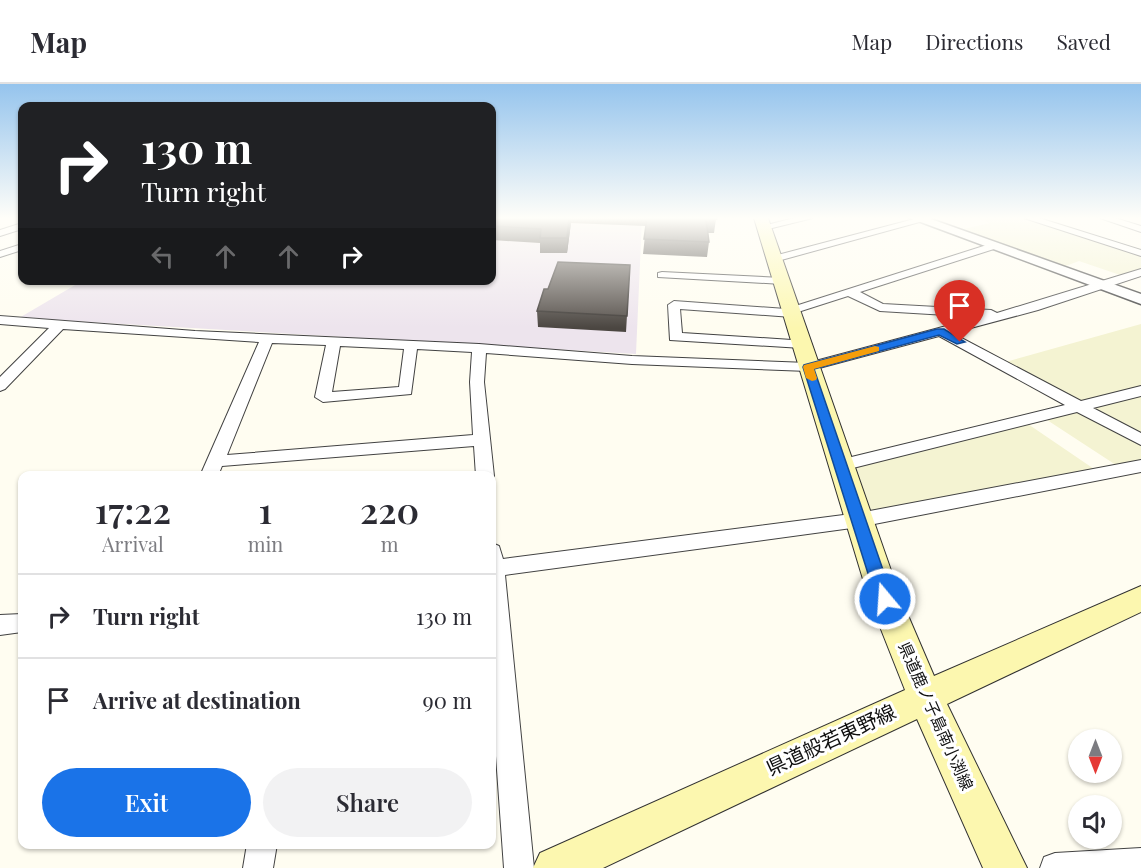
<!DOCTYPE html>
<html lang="en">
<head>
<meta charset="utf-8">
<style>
  :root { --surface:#fff; --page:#f2f2f3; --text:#2b2b33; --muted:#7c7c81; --line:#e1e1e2; --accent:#1a73e8 }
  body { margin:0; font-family:"Playfair Display","Noto Sans JP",serif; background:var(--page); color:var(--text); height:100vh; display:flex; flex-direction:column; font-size:22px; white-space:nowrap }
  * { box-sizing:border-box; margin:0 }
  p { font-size:20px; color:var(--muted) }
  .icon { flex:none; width:33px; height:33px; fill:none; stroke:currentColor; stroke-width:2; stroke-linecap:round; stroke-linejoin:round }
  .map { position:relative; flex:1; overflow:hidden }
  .sheet { position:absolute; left:18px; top:387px; width:478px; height:378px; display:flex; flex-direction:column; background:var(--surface); border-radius:12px; box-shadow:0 2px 4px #0004 }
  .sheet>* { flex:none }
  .banner { position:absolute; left:18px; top:18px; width:478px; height:183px; border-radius:12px; box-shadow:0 2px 4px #0004; background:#202124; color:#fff; overflow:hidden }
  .needle { width:39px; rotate:180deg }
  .tools { position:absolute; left:1068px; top:645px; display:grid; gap:12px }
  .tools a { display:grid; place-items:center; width:54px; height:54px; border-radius:50%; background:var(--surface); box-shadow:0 2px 4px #0004; font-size:30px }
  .pin { position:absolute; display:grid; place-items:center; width:51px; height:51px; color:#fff; margin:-62px -26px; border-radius:50% 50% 50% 0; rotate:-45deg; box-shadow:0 0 6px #0007 }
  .pin .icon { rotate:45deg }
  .me { position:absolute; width:66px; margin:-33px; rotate:342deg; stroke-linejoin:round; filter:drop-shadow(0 0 4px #0008) }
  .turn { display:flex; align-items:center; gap:21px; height:126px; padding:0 24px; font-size:27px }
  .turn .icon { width:78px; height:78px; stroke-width:2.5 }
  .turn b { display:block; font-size:42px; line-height:51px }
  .lanes { display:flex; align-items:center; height:57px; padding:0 24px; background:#0003; justify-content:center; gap:30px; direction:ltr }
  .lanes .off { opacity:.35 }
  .eta { display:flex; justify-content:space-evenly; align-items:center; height:102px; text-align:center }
  .eta b { font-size:36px; font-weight:600; line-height:42px }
  .button { display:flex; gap:12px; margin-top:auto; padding:12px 24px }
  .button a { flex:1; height:69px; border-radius:36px; background:var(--accent); color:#fff; font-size:24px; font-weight:600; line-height:69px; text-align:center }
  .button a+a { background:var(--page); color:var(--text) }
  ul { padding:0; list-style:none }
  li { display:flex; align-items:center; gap:18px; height:84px; padding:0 24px; border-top:2px solid var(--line) }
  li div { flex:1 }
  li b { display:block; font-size:22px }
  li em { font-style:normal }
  header { display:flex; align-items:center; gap:36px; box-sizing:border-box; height:84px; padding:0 30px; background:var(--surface); border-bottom:2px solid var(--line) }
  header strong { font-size:28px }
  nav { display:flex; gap:33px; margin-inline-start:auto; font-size:21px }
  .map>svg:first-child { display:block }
  .industrial { fill:#ede4ed }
  .farmland { fill:#f4f3d2 }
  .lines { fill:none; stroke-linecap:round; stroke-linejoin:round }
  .minor-casing { stroke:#424242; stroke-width:2 }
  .tertiary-casing { stroke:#424242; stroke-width:3 }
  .secondary-casing { stroke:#313131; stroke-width:2 }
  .minor { fill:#fff; fill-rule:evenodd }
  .tertiary { fill:#fff; fill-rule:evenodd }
  .secondary { fill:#fcf7af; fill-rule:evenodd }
  .wall { fill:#4b4641 }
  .shaded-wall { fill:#3d3935 }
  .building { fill:#57514c; stroke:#3d3935; stroke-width:1.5 }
  .route { fill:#1a73e8; stroke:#114b97; stroke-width:1.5 }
  .slow { fill:#f59e0b }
  .labels { text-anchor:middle; stroke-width:6; stroke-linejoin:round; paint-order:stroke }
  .street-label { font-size:16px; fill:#0f0f0f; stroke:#fff }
  .near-street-label { font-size:20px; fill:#0f0f0f; stroke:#fff }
</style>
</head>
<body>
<header>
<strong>Map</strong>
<nav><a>Map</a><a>Directions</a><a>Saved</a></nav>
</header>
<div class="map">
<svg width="1141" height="784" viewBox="0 0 1141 784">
  <rect width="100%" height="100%" fill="#fffdf1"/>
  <path class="industrial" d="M492,134H642L636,270L19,234L82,197L492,196Z"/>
  <path class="farmland" d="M977,134H1027L1141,171V185L1123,192L1079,177L1063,183L959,146L990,139Z
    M1141,240V305L1079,320L1002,279Z
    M1141,309V353L1083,323Z
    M1080,324L1141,357V379L1119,383L1044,334Z
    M1025,338L1097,387L862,432L846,383Z"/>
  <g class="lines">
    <g class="minor-casing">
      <path id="minor" d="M794,134H813L764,146L759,143Z
        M918,134H934L774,178L769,175L770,173Z
        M1024,134H1039L1141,166V172Z
        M1100,134H1115L1141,142V148Z
        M22,139V145L0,152V146Z
        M993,159L997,160V164L860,208L883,220L991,226L997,229L1141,185V192L1038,226L952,249L1081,317L1141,302V312L1093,324L1141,349V361L1077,328L841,387L835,385L832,381L835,377L1065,321L939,252L808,287L632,280L486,269L484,298L494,392L492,395V392H476L474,362L222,382L218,392H200L259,258L63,245L5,305L0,307V293L49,244L0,240V232L195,247L479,260L632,272L808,279L980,233L880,227L848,212L798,228L796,232L792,233L680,225L682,249L807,257L809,260L802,264L670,256L668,221L674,217L786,225ZM272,259L326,261L315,313L323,318L411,310L417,265L472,268L470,298L473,351L227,371ZM340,262L404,265L399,303L332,308Z
        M22,160V166L0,173V167Z
        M662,188L782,194L788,197L782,200L658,193V189Z
        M1141,376V388L859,443L505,491L534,784H504L492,616V459L499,462L503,475L859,429Z
        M22,530V548L0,551V531Z
        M247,760H277L273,784H243Z
        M1141,764V784H1040L1044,773L1055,769Z"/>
    </g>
    <g class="tertiary-casing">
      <path id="tertiary" d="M910,134H928L1141,210V220Z"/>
    </g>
    <g class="secondary-casing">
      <path id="secondary" d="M754,134H768L901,515L934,592L1141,502V528L947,620L1027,784H983L917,635L603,784H533L540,769L905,606L869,515Z"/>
    </g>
    <use href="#minor" class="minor"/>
    <use href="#tertiary" class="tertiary"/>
    <use href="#secondary" class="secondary"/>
  </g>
  <path class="wall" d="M492,134H715L716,135L714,149H708L709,158L707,173L643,170L646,142L571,139L567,169H540V159L492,156Z
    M630,181L626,248L538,243L537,227L548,205Z"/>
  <path class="shaded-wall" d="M569,134H571V139L567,169V154Z"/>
  <path class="building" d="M492,134H569L567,154H540L541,145L492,142Z
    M647,134H715L716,135H706L709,158L644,155Z
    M558,178L630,181L627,232L537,227L544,205H548Z"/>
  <linearGradient id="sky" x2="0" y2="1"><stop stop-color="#95c4ed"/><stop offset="0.55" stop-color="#fffef9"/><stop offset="1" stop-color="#fffef9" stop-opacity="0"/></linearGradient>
  <rect width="1141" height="244" fill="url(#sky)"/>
  <path class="route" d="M937,245H944L965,258L957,260L939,251L814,285L893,515L891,520L885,521L879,520L876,515L803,283L804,281Z"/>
  <path class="slow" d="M875,262L879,263V267L814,285L817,294L816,296L812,297L806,294L803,283L804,281Z"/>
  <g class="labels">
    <g class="street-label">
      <text transform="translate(936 632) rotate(66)" y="6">県道鹿ノ子島南小渕線</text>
    </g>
    <g class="near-street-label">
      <text transform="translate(831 656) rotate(-25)" y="7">県道般若東野線</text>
    </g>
  </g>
</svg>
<div class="tools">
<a><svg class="needle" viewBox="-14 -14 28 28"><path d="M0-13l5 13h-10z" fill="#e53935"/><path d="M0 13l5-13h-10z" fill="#7c7c81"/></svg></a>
<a><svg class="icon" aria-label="sound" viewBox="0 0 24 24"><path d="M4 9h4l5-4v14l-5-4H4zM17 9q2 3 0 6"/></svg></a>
</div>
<div class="pin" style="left:960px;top:258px;background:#d93025"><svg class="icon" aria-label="arrive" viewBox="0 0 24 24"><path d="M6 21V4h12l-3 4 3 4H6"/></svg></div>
<svg class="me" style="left:885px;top:515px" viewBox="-20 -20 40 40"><circle r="17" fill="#1a73e8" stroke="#fff" stroke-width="3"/><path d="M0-11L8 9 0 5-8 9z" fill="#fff"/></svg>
<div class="banner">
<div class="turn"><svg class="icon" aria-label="right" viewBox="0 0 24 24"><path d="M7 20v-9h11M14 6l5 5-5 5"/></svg><div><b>130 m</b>Turn right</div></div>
<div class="lanes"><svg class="icon off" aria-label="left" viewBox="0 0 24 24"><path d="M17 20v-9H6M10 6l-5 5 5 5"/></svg><svg class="icon off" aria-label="ahead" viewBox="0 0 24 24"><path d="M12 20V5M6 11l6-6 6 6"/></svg><svg class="icon off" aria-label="ahead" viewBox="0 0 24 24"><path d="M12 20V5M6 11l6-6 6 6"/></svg><svg class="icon" aria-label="right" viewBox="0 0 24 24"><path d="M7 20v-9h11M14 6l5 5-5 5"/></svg></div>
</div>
<section class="sheet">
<div class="eta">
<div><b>17:22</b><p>Arrival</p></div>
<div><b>1</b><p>min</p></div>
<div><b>220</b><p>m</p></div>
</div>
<ul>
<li><svg class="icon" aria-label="right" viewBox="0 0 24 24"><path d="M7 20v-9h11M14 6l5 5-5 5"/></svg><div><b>Turn right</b></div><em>130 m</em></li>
<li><svg class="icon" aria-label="arrive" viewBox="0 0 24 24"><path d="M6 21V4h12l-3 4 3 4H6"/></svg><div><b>Arrive at destination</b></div><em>90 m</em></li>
</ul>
<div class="button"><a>Exit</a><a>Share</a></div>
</section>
</div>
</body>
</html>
